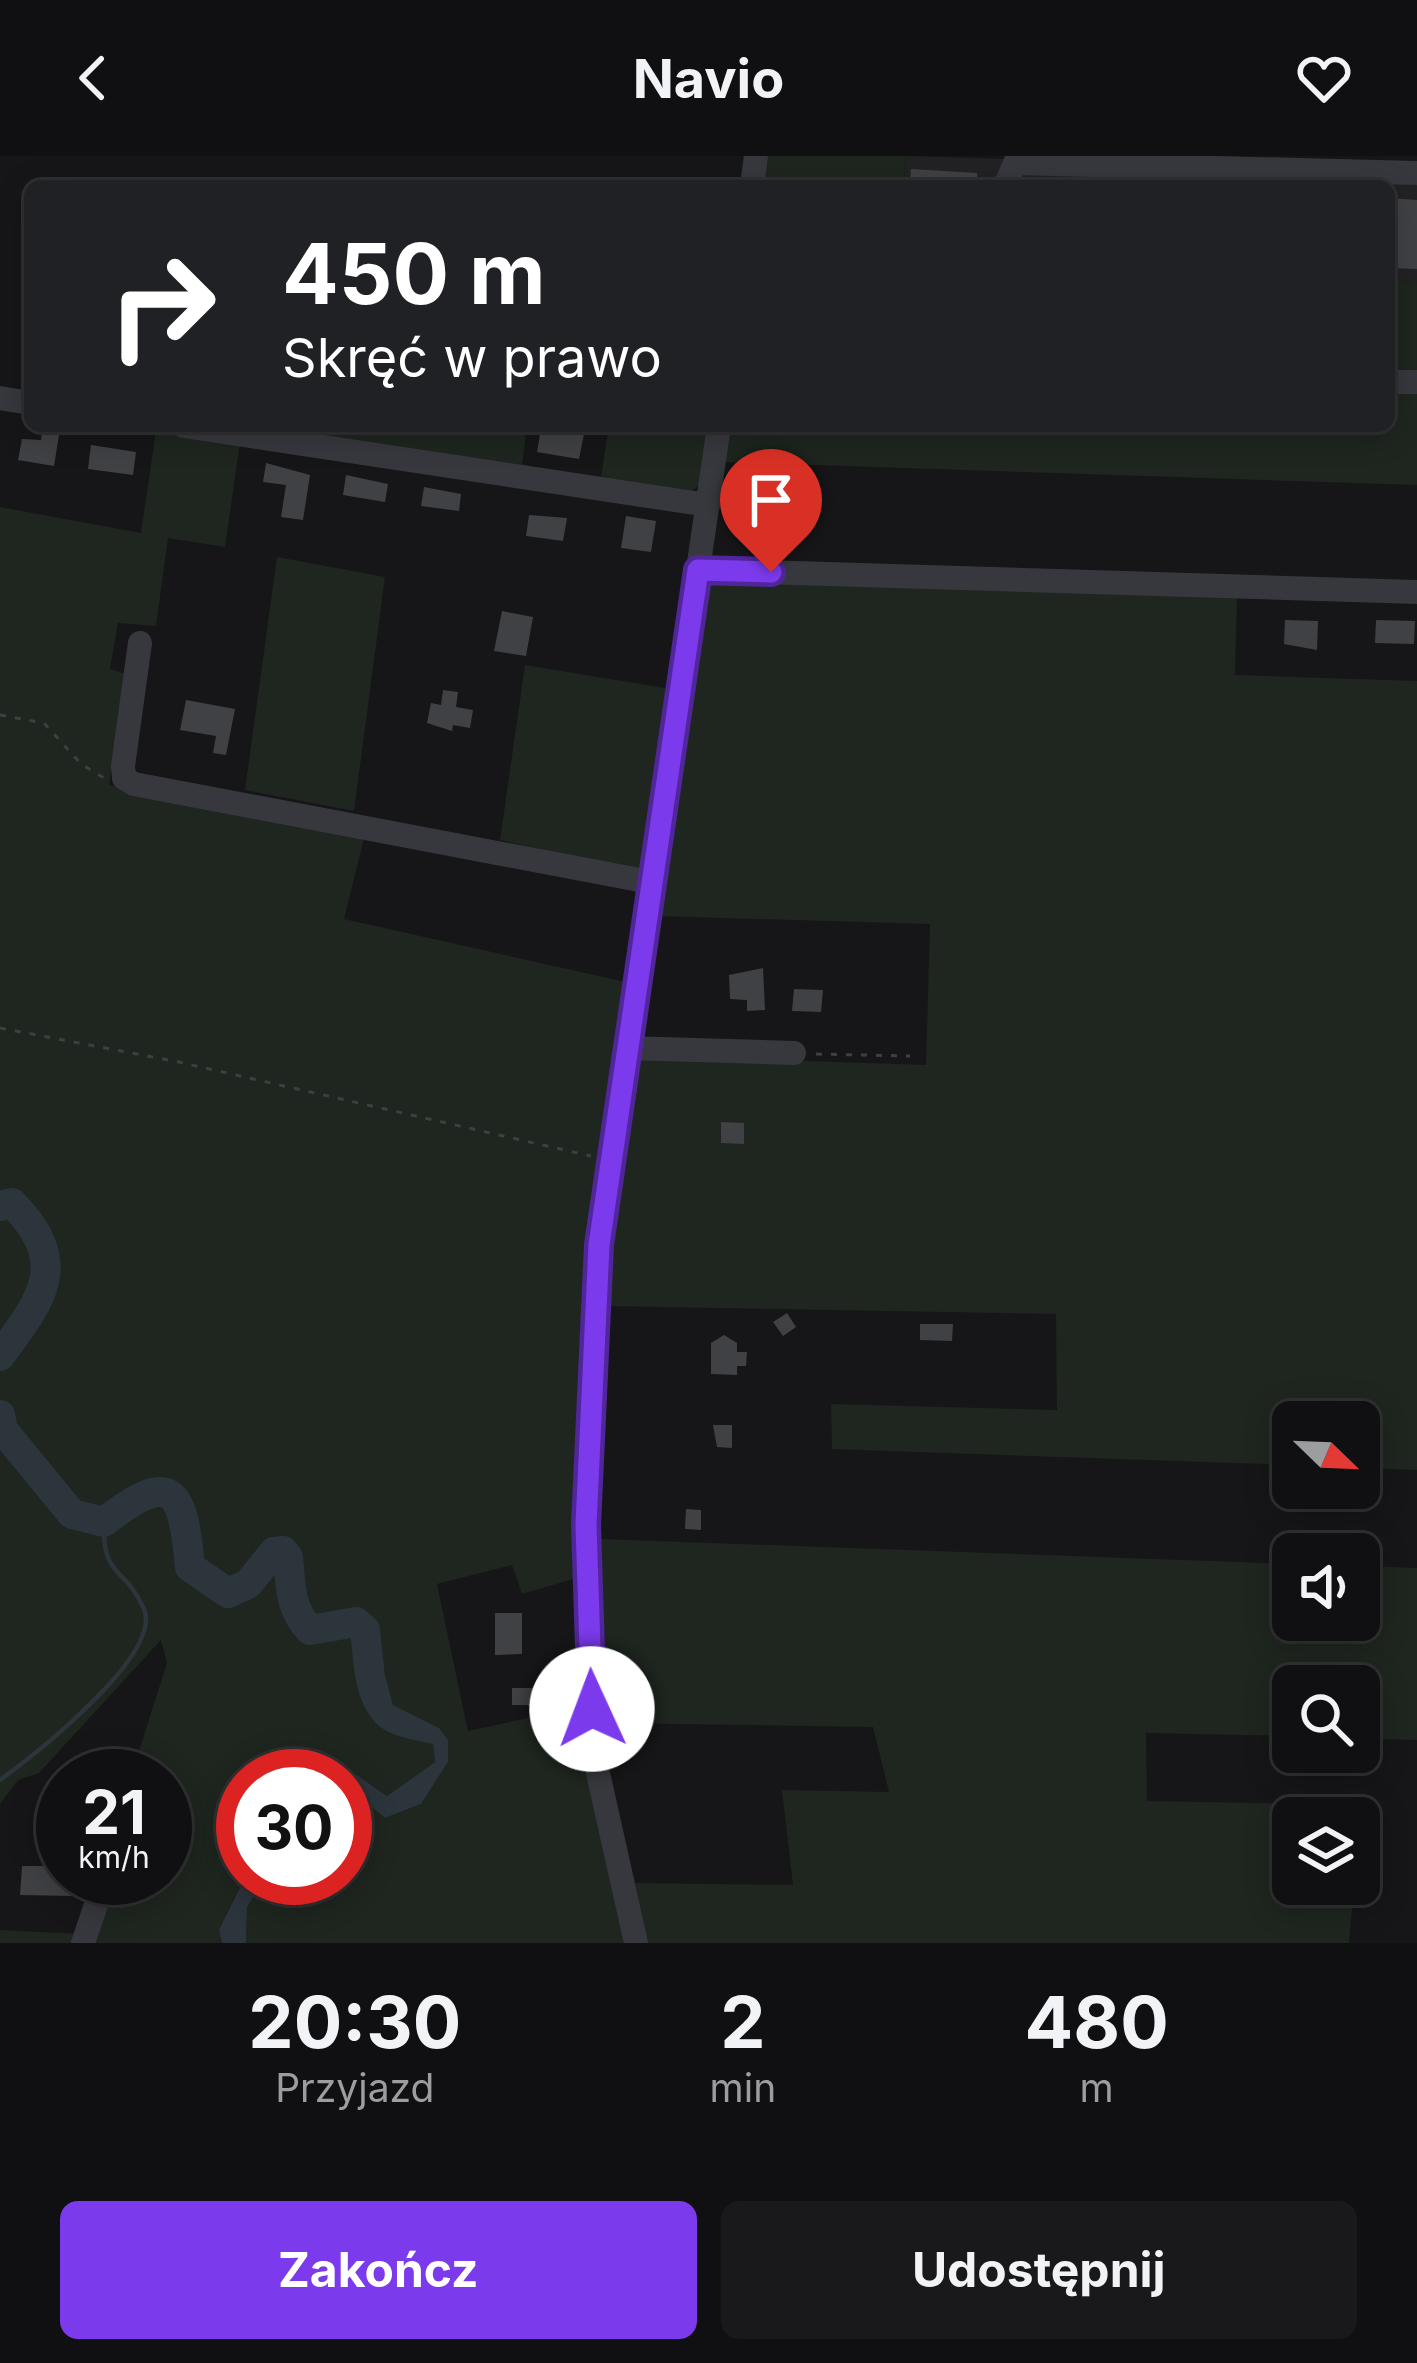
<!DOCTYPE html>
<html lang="pl">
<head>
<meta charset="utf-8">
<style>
  :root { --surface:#101012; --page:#19191b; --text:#f1f3f6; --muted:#9c9d9f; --line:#303032; --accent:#7c3aed }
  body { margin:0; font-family:Inter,sans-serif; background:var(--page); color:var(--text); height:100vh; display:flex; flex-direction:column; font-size:45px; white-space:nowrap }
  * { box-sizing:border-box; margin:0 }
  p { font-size:39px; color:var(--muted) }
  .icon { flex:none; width:66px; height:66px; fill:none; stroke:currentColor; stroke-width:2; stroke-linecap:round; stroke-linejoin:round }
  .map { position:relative; height:1787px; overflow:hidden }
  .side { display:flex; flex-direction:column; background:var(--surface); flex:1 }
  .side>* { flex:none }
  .guide { position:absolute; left:24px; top:24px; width:1371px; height:252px; border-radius:18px; box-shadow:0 6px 30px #0003,0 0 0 3px var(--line); background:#202124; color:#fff; overflow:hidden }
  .needle { width:78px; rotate:113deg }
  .buttons { position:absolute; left:1272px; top:1245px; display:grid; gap:24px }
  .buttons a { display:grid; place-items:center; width:108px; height:108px; border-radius:18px; background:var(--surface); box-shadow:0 6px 30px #0003,0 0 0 3px var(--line); font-size:60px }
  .speed { position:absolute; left:36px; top:1593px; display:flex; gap:24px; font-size:60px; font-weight:700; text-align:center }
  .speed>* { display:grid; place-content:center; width:156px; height:156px; border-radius:50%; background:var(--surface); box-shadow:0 6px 30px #0003,0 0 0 3px var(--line); line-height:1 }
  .speed small { font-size:30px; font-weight:400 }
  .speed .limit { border:18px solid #d22; background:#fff; color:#111 }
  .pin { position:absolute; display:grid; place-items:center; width:102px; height:102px; color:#fff; margin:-123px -51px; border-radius:50% 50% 50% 0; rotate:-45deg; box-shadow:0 0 12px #0007 }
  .pin .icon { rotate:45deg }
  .me { position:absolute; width:132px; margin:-66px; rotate:358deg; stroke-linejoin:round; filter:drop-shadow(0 0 9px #0008) }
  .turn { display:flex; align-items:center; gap:42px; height:252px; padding:0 60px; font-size:54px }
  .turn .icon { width:156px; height:156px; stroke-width:2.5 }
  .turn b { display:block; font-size:84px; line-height:102px }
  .eta { display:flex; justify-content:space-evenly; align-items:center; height:204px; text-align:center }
  .eta b { font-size:72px; font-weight:700; line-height:84px }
  .button { display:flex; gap:24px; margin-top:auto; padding:24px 60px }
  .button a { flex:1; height:138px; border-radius:18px; background:var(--accent); color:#fff; font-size:48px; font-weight:700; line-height:138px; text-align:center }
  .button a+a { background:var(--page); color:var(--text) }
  header { display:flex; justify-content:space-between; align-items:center; height:156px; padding:0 60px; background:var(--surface); font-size:54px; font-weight:700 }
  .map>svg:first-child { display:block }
  .built { fill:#222225 }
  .green { fill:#1e261f }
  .water { fill:#2c353c }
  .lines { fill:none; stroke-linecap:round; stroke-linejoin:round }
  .stream { stroke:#2c353c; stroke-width:4.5 }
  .river { stroke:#2c353c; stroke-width:30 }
  .building { fill:#404145 }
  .path { stroke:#3d3f44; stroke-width:3; stroke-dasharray:6 9; stroke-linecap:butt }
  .minor { stroke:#37383d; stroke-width:24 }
  .route-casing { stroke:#51269a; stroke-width:30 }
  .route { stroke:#7c3aed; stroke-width:21 }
</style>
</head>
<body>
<header><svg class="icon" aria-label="back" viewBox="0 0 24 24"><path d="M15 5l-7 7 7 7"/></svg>Navio<svg class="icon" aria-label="heart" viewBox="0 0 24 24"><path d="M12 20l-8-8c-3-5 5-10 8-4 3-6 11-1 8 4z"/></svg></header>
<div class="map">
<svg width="1417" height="1787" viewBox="0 0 1417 1787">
  <rect width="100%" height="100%" fill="#161618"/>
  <path class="built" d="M905,0L1257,10L1417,26V126L1389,125V30H904Z"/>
  <path class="green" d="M767,0H905L904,30H763Z
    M1389,125L1417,126V220H1389Z
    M1389,233L1417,234V329L722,306L727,270H1389Z
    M253,270H527L522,309Z
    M609,270H709L699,329L692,335L601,321Z
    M156,275L240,287L225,391L168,382L156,470L118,467L110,513L125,518L109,629L364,682L344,763L626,826L585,1128L573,1423L522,1438L512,1409L437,1428L468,1575L574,1552L625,1787H246L247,1751L266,1722H345V1628L386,1662L421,1648L448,1606L439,1572L393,1549L377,1498L354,1486L398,1579L433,1588L435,1606L387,1640C313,1584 322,1620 243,1620L244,1731L219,1774L222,1787H89L113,1722H165V1620H131L167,1507L161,1484L39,1617L18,1624L0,1648V351L141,377Z
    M277,401L385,421L354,655L245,634Z
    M704,421L1237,439L1235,519L1417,525V1314L1359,1312V1266H1293V1309L832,1293L831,1248L1057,1254L1056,1158L605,1150L606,1082L633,899L926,909L930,768L655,760Z
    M525,509L671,533L645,707L634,714L500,684Z
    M601,1383L1293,1408V1464H1359V1410L1417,1412V1584L1359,1582V1530H1293V1580L1146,1577L1147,1645L1360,1649L1359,1662H1293V1728H1354L1349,1787H646L635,1727L793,1729L782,1634L889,1636L873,1571L608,1567Z
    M0,1774L81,1778L78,1787H0Z"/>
  <path class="water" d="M372,1470L393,1549L439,1572L448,1584V1606L421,1648L385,1662L345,1628V1620H285C333,1593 347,1613 387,1640L435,1606L433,1588C416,1584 391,1581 378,1569C356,1550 349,1503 357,1477Z
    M245,1722H266L247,1751L246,1787H222L219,1774Z"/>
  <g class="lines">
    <path class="stream" d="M0,1624C33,1600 163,1499 144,1453C125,1409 102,1424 104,1366"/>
    <path class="river" d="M0,1050L12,1047C71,1107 43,1142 0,1200
      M0,1259L3,1274L72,1358L104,1366C174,1311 183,1335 190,1411L228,1437L248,1428L274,1396L283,1395L288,1401C291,1429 289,1452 310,1474L356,1466L365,1474L369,1512"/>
  </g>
  <path class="building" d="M911,13L977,17V30H910Z
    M1389,42L1417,44V113L1389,112Z
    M541,272L584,278L579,303L537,296Z
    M42,277L59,279L54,310L18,304L22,283L41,284Z
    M91,289L136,296L133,319L88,313Z
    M266,307L310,319L303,364L281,361L286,329L263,326Z
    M346,319L388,328L385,346L343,339Z
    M424,331L461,338L459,355L421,350Z
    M529,359L567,362L563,385L526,380Z
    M626,360L656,365L651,396L621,392Z
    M502,455L533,461L526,500L494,495Z
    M1285,464L1318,465L1317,494L1284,488Z
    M1376,464L1415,465L1414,488L1375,487Z
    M443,534L458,536L456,551L473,554L470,572L453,569L452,575L427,567L431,547L441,549Z
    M186,544L235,553L226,599L213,597L216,580L180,574Z
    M763,812L765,854L747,855V844L730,843L729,819Z
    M794,833L823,834L821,856L792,855Z
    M721,966L744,967V988L721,987Z
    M787,1157L796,1171L783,1180L773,1166Z
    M920,1168H953L952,1185L920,1184Z
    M724,1179L737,1187V1196H747L746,1210H737V1219L711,1218V1187Z
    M713,1269H732V1292L717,1291Z
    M686,1353L701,1354V1374L685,1373Z
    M495,1457H522V1498L495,1499Z
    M512,1532H541V1549H512Z
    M22,1710H63V1722H79L74,1740L20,1739Z"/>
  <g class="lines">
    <path class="path" d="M0,559L44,567L81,608L104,622
      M0,872L179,906L591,1000
      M816,898L910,900"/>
    <path class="minor" d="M752,30L756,0
      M1005,30L1015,7L1417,17
      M1393,226H1417
      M0,242L30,247
      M184,270L708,349
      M699,414L1417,436
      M140,487L123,610L124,622L134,628L650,726
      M626,892L794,897
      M83,1787L105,1722
      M636,1787L594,1599L586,1369L599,1089L719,270"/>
  </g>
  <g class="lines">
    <g class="route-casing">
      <path id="route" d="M592,1553L586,1369L599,1089L698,414L771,416"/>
    </g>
    <use href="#route" class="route"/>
  </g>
</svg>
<div class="buttons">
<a><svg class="needle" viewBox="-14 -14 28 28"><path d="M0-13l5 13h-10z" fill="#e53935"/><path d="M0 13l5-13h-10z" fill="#9c9d9f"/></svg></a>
<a><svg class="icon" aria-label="sound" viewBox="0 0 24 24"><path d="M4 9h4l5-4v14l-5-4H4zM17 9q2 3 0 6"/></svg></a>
<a><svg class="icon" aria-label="search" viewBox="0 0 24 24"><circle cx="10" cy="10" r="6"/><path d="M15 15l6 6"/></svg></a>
<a><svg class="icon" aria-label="layers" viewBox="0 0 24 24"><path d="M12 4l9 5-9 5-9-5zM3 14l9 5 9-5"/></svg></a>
</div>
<div class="speed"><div>21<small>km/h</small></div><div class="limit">30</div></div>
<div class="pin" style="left:771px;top:416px;background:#d93025"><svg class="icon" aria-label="arrive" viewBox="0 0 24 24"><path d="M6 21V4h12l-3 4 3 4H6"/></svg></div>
<svg class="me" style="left:592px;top:1553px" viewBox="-20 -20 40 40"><circle r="19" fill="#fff"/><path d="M0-13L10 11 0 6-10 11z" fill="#7c3aed"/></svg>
<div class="guide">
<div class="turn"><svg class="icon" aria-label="right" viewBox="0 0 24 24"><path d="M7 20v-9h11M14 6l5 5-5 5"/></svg><div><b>450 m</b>Skręć w prawo</div></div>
</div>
</div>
<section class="side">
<div class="eta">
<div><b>20:30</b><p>Przyjazd</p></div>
<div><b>2</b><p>min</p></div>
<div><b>480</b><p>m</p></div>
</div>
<div class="button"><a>Zakończ</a><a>Udostępnij</a></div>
</section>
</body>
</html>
